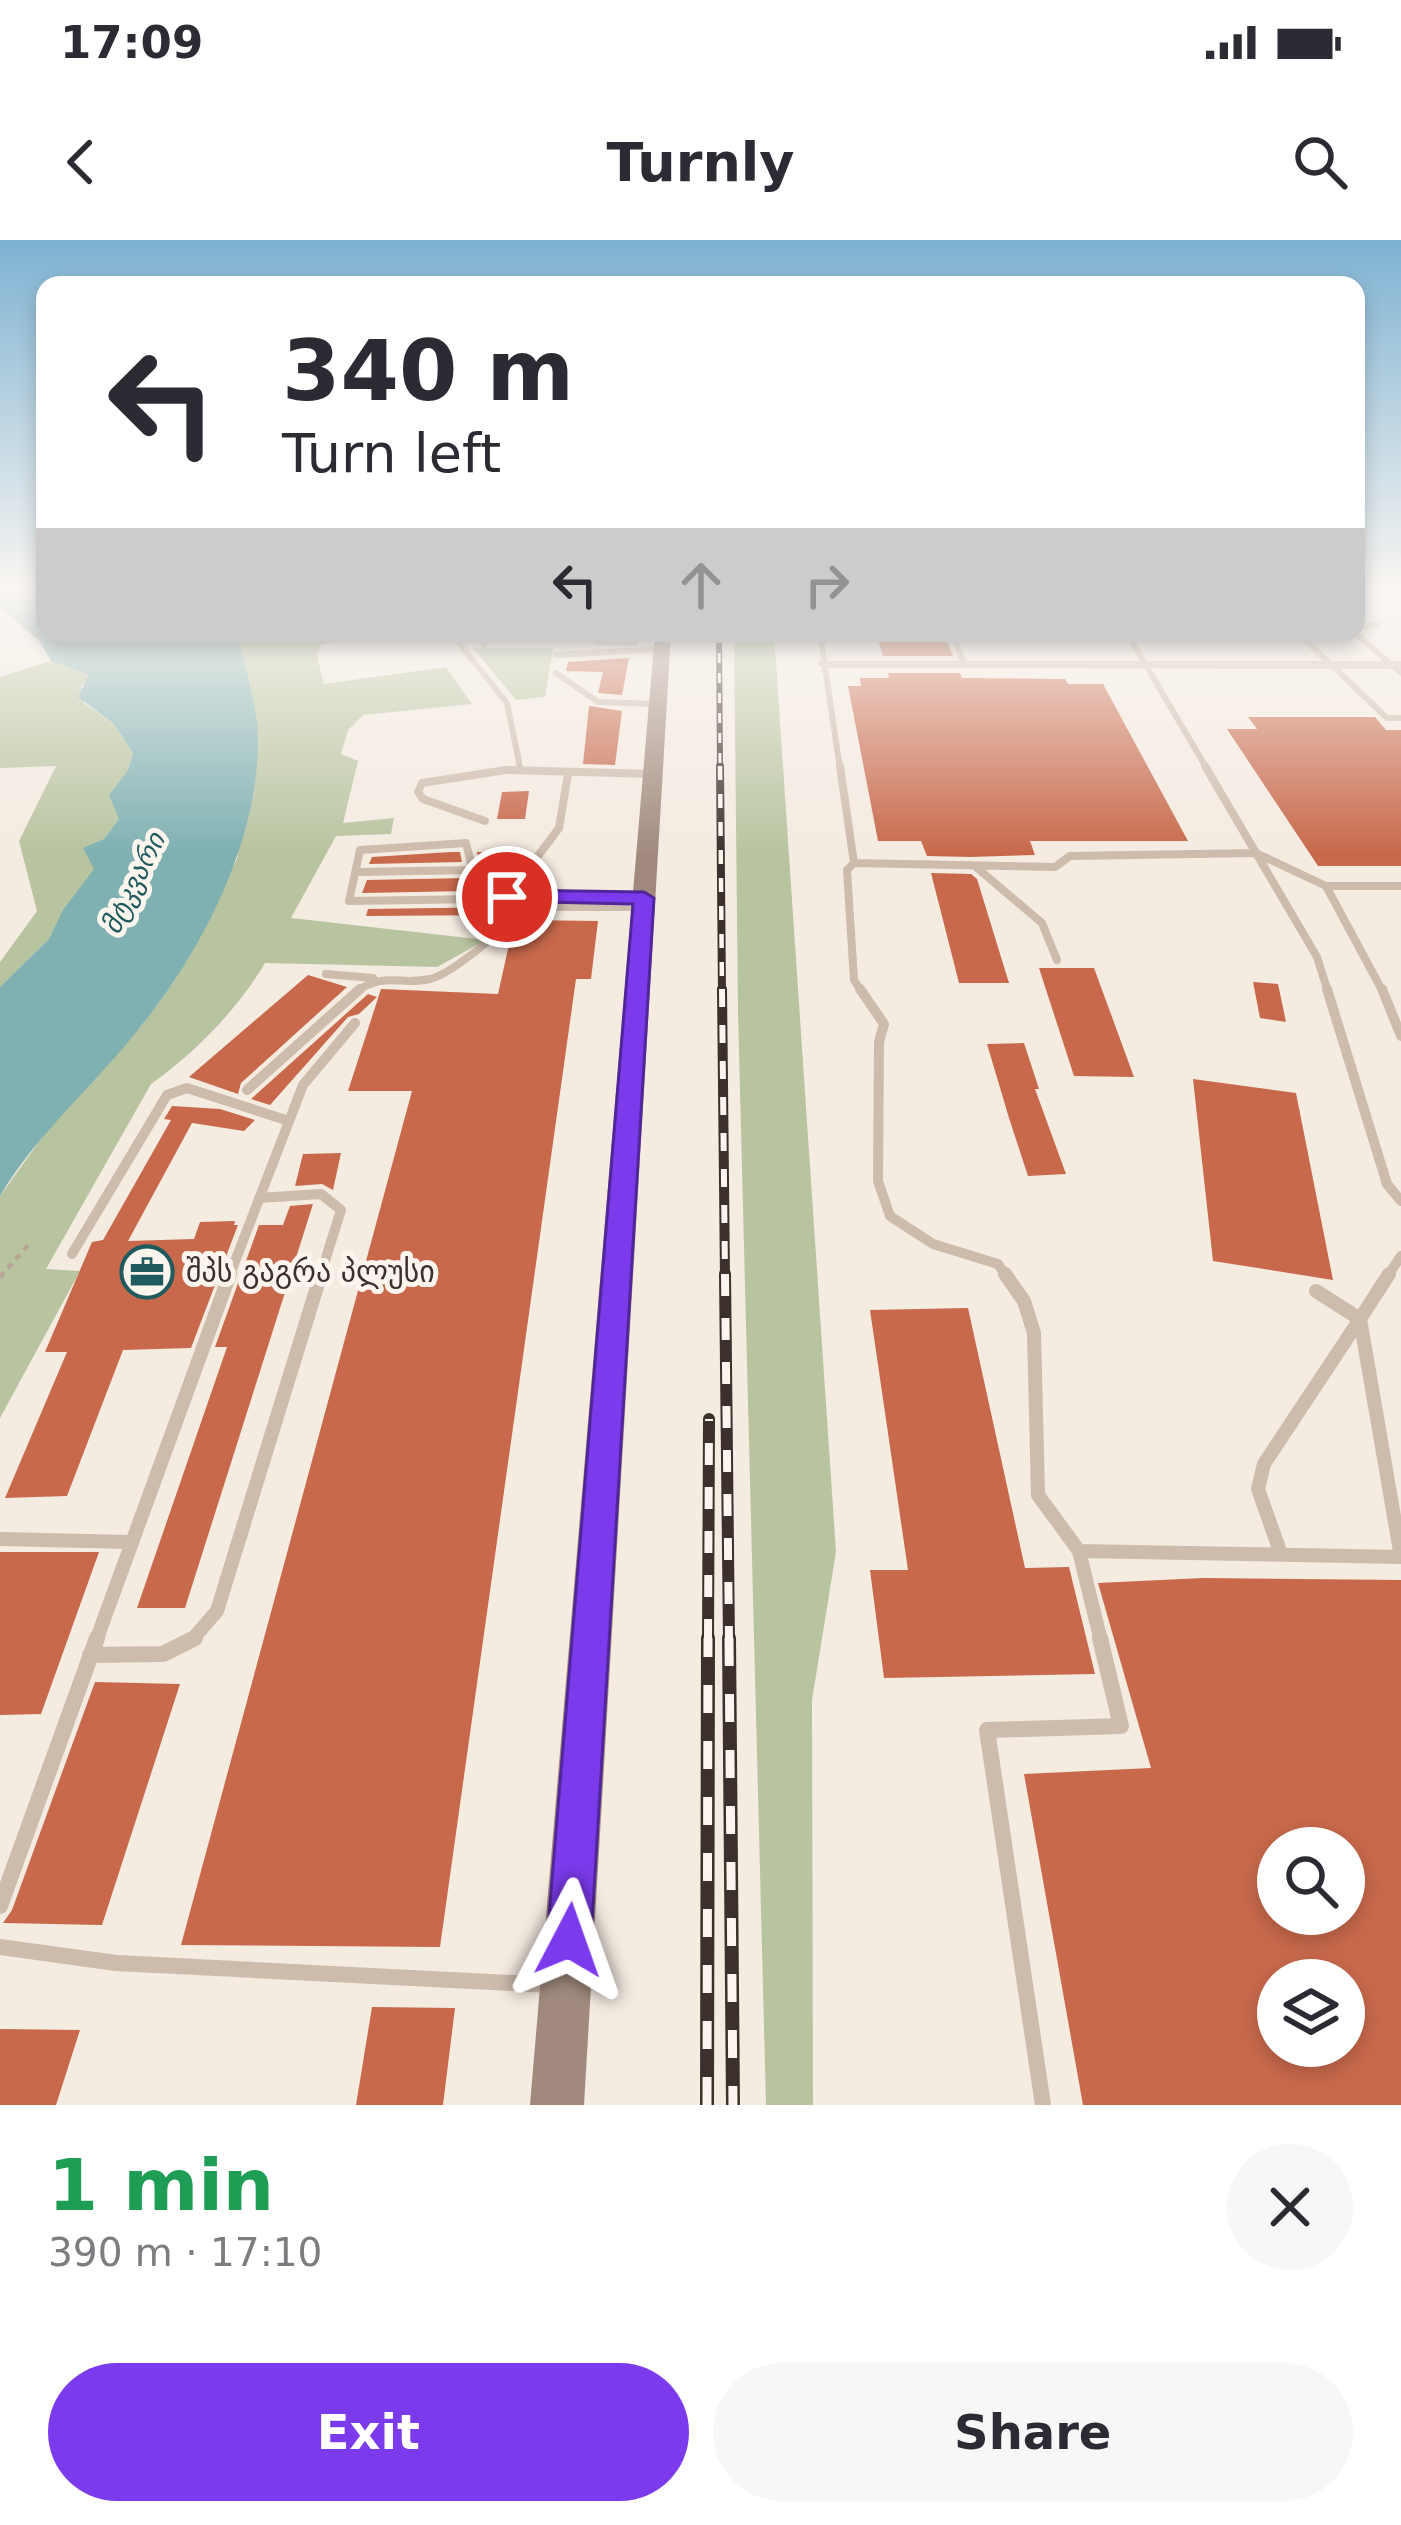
<!DOCTYPE html>
<html lang="en">
<head>
<meta charset="utf-8">
<style>
  :root { --surface:#fff; --page:#f7f7f7; --text:#2b2b33; --muted:#7c7c81; --accent:#7c3aed }
  body { margin:0; font-family:"DejaVu Sans","Noto Sans Georgian",sans-serif; background:var(--page); color:var(--text); height:100vh; display:flex; flex-direction:column; font-size:45px; white-space:nowrap }
  * { box-sizing:border-box; margin:0 }
  p { font-size:39px; color:var(--muted) }
  .icon { flex:none; width:66px; height:66px; fill:none; stroke:currentColor; stroke-width:2; stroke-linecap:round; stroke-linejoin:round }
  .map { position:relative; height:1865px; overflow:hidden }
  .sheet { display:flex; flex-direction:column; background:var(--surface); flex:1 }
  .sheet>* { flex:none }
  .banner { position:absolute; left:36px; top:36px; width:1329px; height:366px; border-radius:24px; box-shadow:0 6px 18px #0003; background:#fff; color:var(--text); overflow:hidden }
  .buttons { position:absolute; left:1257px; top:1587px; display:grid; gap:24px }
  .buttons a { display:grid; place-items:center; width:108px; height:108px; border-radius:50%; background:var(--surface); box-shadow:0 6px 18px #0003; font-size:60px }
  .pin { position:absolute; display:grid; place-items:center; width:102px; height:102px; color:#fff; margin:-51px; border:6px solid #fff; border-radius:50%; box-shadow:0 3px 12px #0007 }
  .me { position:absolute; width:132px; margin:-66px; rotate:4deg; stroke-linejoin:round; filter:drop-shadow(0 0 9px #0008) }
  .turn { display:flex; align-items:center; gap:42px; height:252px; padding:0 48px; font-size:54px }
  .turn .icon { width:156px; height:156px; stroke-width:2.5 }
  .turn b { display:block; font-size:84px; line-height:102px }
  .lanes { display:flex; align-items:center; height:114px; padding:0 48px; background:#0003; justify-content:center; gap:60px; direction:ltr }
  .lanes .off { opacity:.35 }
  .round { display:grid; place-items:center; flex:none; width:126px; height:126px; border-radius:63px; background:var(--page) }
  .summary { display:flex; align-items:center; justify-content:space-between; height:204px; padding:0 48px }
  h1 { font-size:72px; font-weight:700; line-height:90px; color:#1e9e55 }
  .button { display:flex; gap:24px; margin-top:auto; padding:24px 48px }
  .button a { flex:1; height:138px; border-radius:72px; background:var(--accent); color:#fff; font-size:48px; font-weight:700; line-height:138px; text-align:center }
  .button a+a { background:var(--page); color:var(--text) }
  .status { display:flex; justify-content:space-between; align-items:center; height:84px; padding:0 60px; background:var(--surface); direction:ltr }
  .status svg { height:33px; fill:currentColor }
  header { display:flex; justify-content:space-between; align-items:center; height:156px; padding:0 48px; background:var(--surface); font-size:54px; font-weight:700 }
  .map>svg:first-child { display:block }
  .green { fill:#b8c4a0 }
  .water { fill:#7fb0b2 }
  .building { fill:#c8694b; fill-rule:evenodd }
  .lines { fill:none; stroke-linecap:round; stroke-linejoin:round }
  .path { stroke:#b9a596; stroke-width:4.5; stroke-dasharray:6 6; stroke-linecap:butt }
  .lane-far4 { stroke:#cdbbac; stroke-width:6 }
  .lane-far3 { stroke:#cdbbac; stroke-width:8 }
  .lane-far2 { stroke:#cdbbac; stroke-width:10 }
  .lane-far1 { stroke:#cdbbac; stroke-width:14 }
  .lane { stroke:#cdbbac; stroke-width:16 }
  .street { fill:#cdbbac; fill-rule:evenodd }
  .secondary { fill:#a18a7d; fill-rule:evenodd }
  .rail-far4-casing { stroke:#3b302b; stroke-width:6 }
  .rail-far3-casing { stroke:#3b302b; stroke-width:8 }
  .rail-far2-casing { stroke:#3b302b; stroke-width:10 }
  .rail-far1-casing { stroke:#3b302b; stroke-width:12 }
  .rail-casing { stroke:#3b302b; stroke-width:14 }
  .rail-far4 { stroke:#fbf5ee; stroke-width:3; stroke-dasharray:10; stroke-linecap:butt }
  .rail-far3 { stroke:#fbf5ee; stroke-width:4.5; stroke-dasharray:14; stroke-linecap:butt }
  .rail-far2 { stroke:#fbf5ee; stroke-width:6; stroke-dasharray:18; stroke-linecap:butt }
  .rail-far1 { stroke:#fbf5ee; stroke-width:8; stroke-dasharray:22; stroke-linecap:butt }
  .rail { stroke:#fbf5ee; stroke-width:9; stroke-dasharray:28; stroke-linecap:butt }
  .route { fill:#7c3aed; stroke:#51269a; stroke-width:3 }
  .labels { text-anchor:middle; stroke-width:10; stroke-linejoin:round; paint-order:stroke }
  .far-water-label { font-size:27px; font-style:italic; fill:#1f5a5e; stroke:#fbf5ee }
  .poi-label { font-size:30px; fill:#3b302b; stroke:#fbf5ee; text-anchor:start }
</style>
</head>
<body>
<div class="status"><b>17:09</b><svg viewBox="0 0 49 12"><path d="M0 12V9h3v3zM5 12V6h3v6zM10 12V3h3v9zM15 12V0h3v12zM26 1h20v11H26zM47 4h2v5h-2z"/></svg></div>
<header><svg class="icon" aria-label="back" viewBox="0 0 24 24"><path d="M15 5l-7 7 7 7"/></svg>Turnly<svg class="icon" aria-label="search" viewBox="0 0 24 24"><circle cx="10" cy="10" r="6"/><path d="M15 15l6 6"/></svg></header>
<div class="map">
<svg width="1401" height="1865" viewBox="0 0 1401 1865">
  <rect width="100%" height="100%" fill="#f4ebe1"/>
  <path class="green" d="M238,393H275L301,400L314,393H378L321,405L317,416L324,444L446,427L472,464L363,475L348,490L341,514L358,521L343,583L394,578L391,594L336,596L291,678L486,700L437,727L265,723C238,769 194,814 151,844L46,1029L80,1031L0,1178V956L46,892L141,786L174,741L237,619L258,504Z
    M734,393H774L836,1312L812,1460L813,1865H766L738,772Z
    M553,408L545,457L516,460L473,408Z
    M51,421L89,435L90,439L81,447L84,463L114,484L133,513L128,530L109,555L120,578L104,599L95,629L64,670L49,699L0,747V722L37,671L19,601L56,526L0,528V437Z"/>
  <path class="water" d="M0,352H45V393H238C244,430 258,463 258,501C258,602 203,709 141,786C96,844 38,892 0,956V747L49,699L63,670L94,629L83,608L104,599L119,579L109,555L128,530L133,513L114,484L78,457L89,435L51,421L40,402L0,367Z"/>
  <path class="building" d="M876,393H944L953,416H883Z
    M629,418L622,455L598,453L603,432L566,431L568,422Z
    M888,433H960L962,438L1065,439L1068,444H1103L1188,601H1030L1035,615L970,617L927,616L921,601H878L848,446H861L860,438H889Z
    M589,466L622,471L615,525L583,524Z
    M1248,477H1375L1386,490H1401V626H1318L1227,489H1257Z
    M529,551L525,579H497L502,552Z
    M451,612H460L462,622L369,624L372,617Z
    M477,612H496L506,645L501,651H486Z
    M931,633L971,634L977,639L1009,743H959Z
    M466,638L469,651L362,653L367,640Z
    M509,667L503,675L366,676L368,669Z
    M522,680L598,681L591,739H576L440,1707L181,1705L412,851H348L381,749L498,754L512,691Z
    M1039,728H1094L1134,837L1074,836Z
    M308,735L347,747L241,843L238,854L189,837Z
    M1253,742L1278,744L1286,782L1260,778Z
    M368,754L377,757L359,774L348,777L270,865L251,859Z
    M1024,803L1039,849H1035L1066,934L1028,936L1009,878L987,804Z
    M1193,839L1296,853L1333,1040L1213,1021Z
    M172,866L220,869L255,880L244,891L192,883L128,1001L194,999L200,982L235,981L234,985H238L191,1108L123,1110L67,1256L5,1258L67,1112H45L92,1002L103,1000L171,880L164,879Z
    M341,913L333,950L322,944L295,946L303,914Z
    M313,964L185,1368H137L227,1107H215L259,985H283L290,966Z
    M968,1068L1025,1328L1069,1327L1095,1434L884,1438L870,1330H908L870,1070Z
    M0,1312H99L41,1474L0,1475Z
    M1203,1338L1401,1340V1865H1083L1024,1534L1151,1528L1098,1343ZM1278,1608H1344V1674H1278ZM1278,1740H1344V1806H1278Z
    M95,1442L180,1444L102,1685L3,1683L12,1670Z
    M372,1767L455,1768L443,1865H356Z
    M0,1789L80,1790L56,1865H0Z"/>
  <g class="lines">
    <path class="path" d="M0,1037L29,1004"/>
    <path class="lane-far4" d="M1356,386L1377,385
      M451,393L507,463L520,527
      M598,393L596,402L635,403
      M820,393L840,529
      M953,393L964,425
      M1127,393L1207,529
      M1298,393L1387,478H1401
      M1355,393L1401,433
      M484,405L488,393
      M556,415L662,409
      M556,433L598,462L658,464"/>
    <path class="lane-far3" d="M840,526L854,623L847,630L854,740L862,752
      M1205,526L1317,717L1328,752
      M485,581L423,559L418,552L422,543L506,530L653,534
      M466,603L480,659L349,661L360,610Z
      M854,623L1055,627L1070,616L1256,613L1326,646
      M976,627L1042,683L1057,720
      M356,632L473,630
      M507,657L559,588L568,534
      M480,659L644,658
      M326,734L373,738
      M355,752C387,731 398,746 430,739C452,734 509,686 522,667H643
      M1383,752L1326,646H1401"/>
    <path class="lane-far2" d="M860,749L884,784L879,802L878,941L890,976L933,1004L998,1024L1007,1037
      M1327,749L1387,944L1401,961
      M1382,749L1401,796
      M247,850L360,749
      M259,958L321,954L341,970L320,1037
      M72,1014L167,855L187,848L286,880
      M229,1037L303,845L355,783
      M1387,1037L1401,1016"/>
    <path class="lane-far1" d="M1005,1034L1024,1061L1034,1093L1038,1255L1079,1311L1101,1401
      M0,1299L131,1302
      M1079,1311L1401,1317L1360,1079L1389,1034
      M1281,1314L1258,1249L1264,1224L1360,1079L1316,1051
      M96,1401L230,1034
      M191,1401L217,1371L321,1034"/>
    <path class="lane" d="M90,1415L163,1414L195,1398
      M0,1666L97,1398
      M0,1707L116,1723L551,1745
      M1043,1865L987,1490L1121,1486L1100,1398"/>
    <path class="street" d="M819,421H1401V429L823,428L817,424Z"/>
    <path class="secondary" d="M655,393H671L584,1865H530Z"/>
    <g class="rail-far4-casing">
      <path id="rail-far4" d="M719,393L720,529"/>
    </g>
    <g class="rail-far3-casing">
      <path id="rail-far3" d="M720,526L722,752"/>
    </g>
    <g class="rail-far2-casing">
      <path id="rail-far2" d="M722,749L725,1037"/>
    </g>
    <g class="rail-far1-casing">
      <path id="rail-far1" d="M725,1034L729,1401
        M708,1401L709,1179"/>
    </g>
    <g class="rail-casing">
      <path id="rail" d="M729,1398L733,1865
        M707,1865L708,1398"/>
    </g>
    <use href="#rail-far4" class="rail-far4"/>
    <use href="#rail-far3" class="rail-far3"/>
    <use href="#rail-far2" class="rail-far2"/>
    <use href="#rail-far1" class="rail-far1"/>
    <use href="#rail" class="rail"/>
  </g>
  <linearGradient id="sky" x2="0" y2="1"><stop stop-color="#7eb2d2"/><stop offset="0.57" stop-color="#faf6f2"/><stop offset="1" stop-color="#faf6f2" stop-opacity="0"/></linearGradient>
  <rect width="1401" height="614" fill="url(#sky)"/>
  <path class="route" d="M507,650L644,652L654,658L591,1700L585,1715L569,1722L553,1715L547,1700L633,664L500,661V652Z"/>
  <defs>
    <g id="office-ring" transform="scale(2.7)"><circle r="9.5" fill="#fbf5ee" stroke="#1f5a5e" stroke-width="1.5"/><path d="M-6-3h4V-5.5h4V-3h4V5H-6ZM-1-4.5V-3h2v-1.5ZM-6 0V1H6V0Z" fill="#1f5a5e"/></g>
  </defs>
  <g fill-rule="evenodd">
    <use href="#office-ring" x="147" y="1032"/>
  </g>
  <g class="labels">
    <g class="far-water-label">
      <text transform="translate(134 643) rotate(-64)" y="9">მტკვარი</text>
    </g>
    <g class="poi-label">
      <text x="186" y="1042">შპს გაგრა პლუსი</text>
    </g>
  </g>
</svg>
<div class="buttons">
<a><svg class="icon" aria-label="search" viewBox="0 0 24 24"><circle cx="10" cy="10" r="6"/><path d="M15 15l6 6"/></svg></a>
<a><svg class="icon" aria-label="layers" viewBox="0 0 24 24"><path d="M12 4l9 5-9 5-9-5zM3 14l9 5 9-5"/></svg></a>
</div>
<div class="pin" style="left:507px;top:657px;background:#d93025"><svg class="icon" aria-label="arrive" viewBox="0 0 24 24"><path d="M6 21V4h12l-3 4 3 4H6"/></svg></div>
<svg class="me" style="left:569px;top:1700px" viewBox="-20 -20 40 40"><path d="M0-17L14 15 0 8-14 15z" fill="#7c3aed" stroke="#fff" stroke-width="4"/></svg>
<div class="banner">
<div class="turn"><svg class="icon" aria-label="left" viewBox="0 0 24 24"><path d="M17 20v-9H6M10 6l-5 5 5 5"/></svg><div><b>340 m</b>Turn left</div></div>
<div class="lanes"><svg class="icon" aria-label="left" viewBox="0 0 24 24"><path d="M17 20v-9H6M10 6l-5 5 5 5"/></svg><svg class="icon off" aria-label="ahead" viewBox="0 0 24 24"><path d="M12 20V5M6 11l6-6 6 6"/></svg><svg class="icon off" aria-label="right" viewBox="0 0 24 24"><path d="M7 20v-9h11M14 6l5 5-5 5"/></svg></div>
</div>
</div>
<section class="sheet">
<div class="summary"><div><h1>1 min</h1><p>390 m · 17:10</p></div><a class="round"><svg class="icon" aria-label="close" viewBox="0 0 24 24"><path d="M6 6l12 12M18 6L6 18"/></svg></a></div>
<div class="button"><a>Exit</a><a>Share</a></div>
</section>
</body>
</html>
